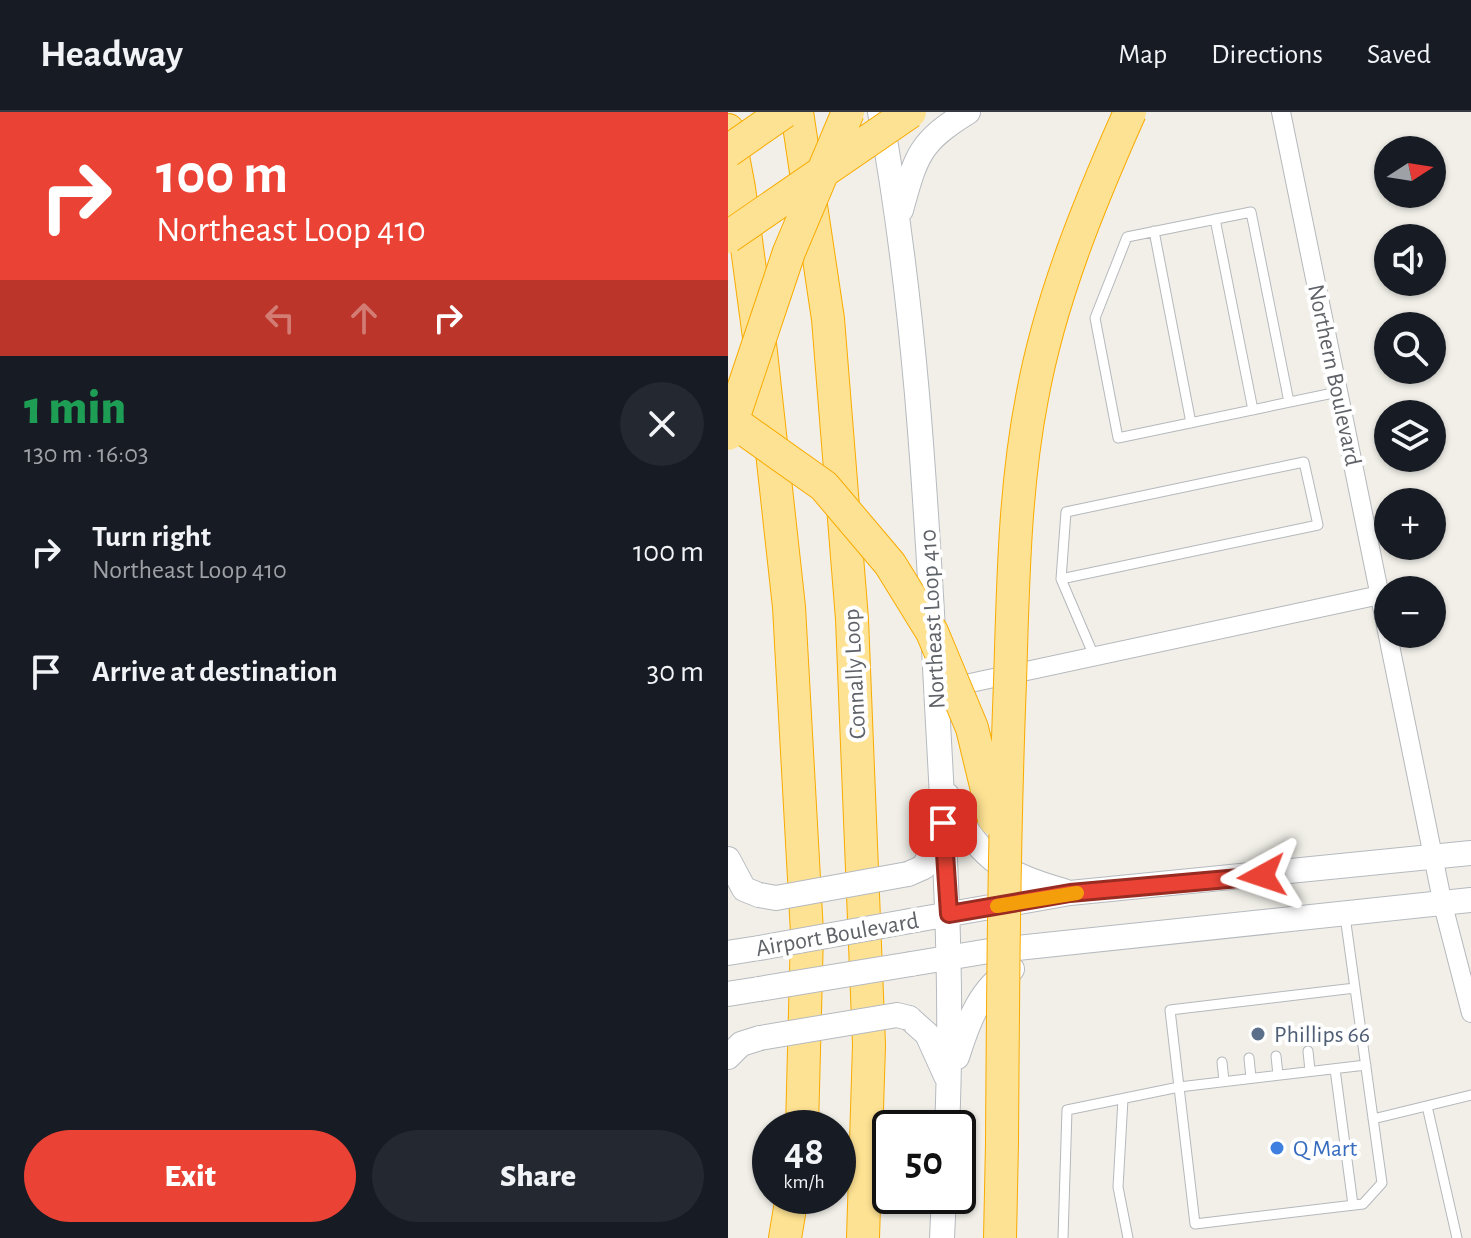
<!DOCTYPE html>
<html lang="en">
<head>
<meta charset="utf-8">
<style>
  :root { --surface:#171b24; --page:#242831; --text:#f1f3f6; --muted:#9ea1a6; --line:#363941; --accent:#ea4335 }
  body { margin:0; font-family:"Alegreya Sans",sans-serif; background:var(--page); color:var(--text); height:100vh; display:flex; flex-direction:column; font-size:30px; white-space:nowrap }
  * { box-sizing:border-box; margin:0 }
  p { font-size:26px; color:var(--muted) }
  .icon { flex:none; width:44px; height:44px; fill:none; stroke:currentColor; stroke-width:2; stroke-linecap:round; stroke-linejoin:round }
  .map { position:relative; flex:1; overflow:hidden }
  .panel { display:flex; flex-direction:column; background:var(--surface); width:728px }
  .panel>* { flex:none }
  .banner { background:#ea4335; color:#fff; overflow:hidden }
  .needle { width:52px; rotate:78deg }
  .buttons { position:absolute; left:646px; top:24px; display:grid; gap:16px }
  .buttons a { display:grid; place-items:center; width:72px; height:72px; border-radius:50%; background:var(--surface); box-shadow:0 2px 6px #0004; font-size:40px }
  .speed { position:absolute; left:24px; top:998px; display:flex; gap:16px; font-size:40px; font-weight:700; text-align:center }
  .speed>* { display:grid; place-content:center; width:104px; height:104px; border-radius:50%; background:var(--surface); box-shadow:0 2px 6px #0004; line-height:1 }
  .speed small { font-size:20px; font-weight:400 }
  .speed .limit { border:4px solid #111; border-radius:12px; background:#fff; color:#111 }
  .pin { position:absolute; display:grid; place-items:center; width:68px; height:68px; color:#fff; margin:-34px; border-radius:16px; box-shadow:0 4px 12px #0006 }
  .me { position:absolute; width:88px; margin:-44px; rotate:265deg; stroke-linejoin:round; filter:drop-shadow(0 0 6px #0008) }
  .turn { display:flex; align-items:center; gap:28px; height:168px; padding:0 24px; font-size:36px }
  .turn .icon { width:104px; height:104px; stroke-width:2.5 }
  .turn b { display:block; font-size:56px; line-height:68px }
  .lanes { display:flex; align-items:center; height:76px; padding:0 24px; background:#0003; justify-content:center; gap:40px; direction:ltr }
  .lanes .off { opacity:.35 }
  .round { display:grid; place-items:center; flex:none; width:84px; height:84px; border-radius:42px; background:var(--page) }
  .headline { display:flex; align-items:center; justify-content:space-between; height:136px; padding:0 24px }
  h1 { font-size:48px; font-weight:800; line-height:60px; color:#1e9e55 }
  .action { display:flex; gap:16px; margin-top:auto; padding:16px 24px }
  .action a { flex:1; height:92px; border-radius:48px; background:var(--accent); color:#fff; font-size:32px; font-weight:800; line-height:92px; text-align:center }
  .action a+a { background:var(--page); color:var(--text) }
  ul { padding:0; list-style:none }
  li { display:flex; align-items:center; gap:24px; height:120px; padding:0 24px }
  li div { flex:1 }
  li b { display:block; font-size:30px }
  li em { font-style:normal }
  header { display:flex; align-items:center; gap:48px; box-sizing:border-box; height:112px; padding:0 40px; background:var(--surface); border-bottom:2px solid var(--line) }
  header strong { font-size:38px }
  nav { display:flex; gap:44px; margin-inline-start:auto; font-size:28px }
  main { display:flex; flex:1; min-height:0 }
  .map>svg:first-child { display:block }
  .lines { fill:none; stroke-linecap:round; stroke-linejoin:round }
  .service-casing { stroke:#b5b8bc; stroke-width:11 }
  .minor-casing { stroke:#b5b8bc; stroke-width:20 }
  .secondary-casing { stroke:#b6babf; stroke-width:26 }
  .motorway-casing { stroke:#f9ab00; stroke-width:34 }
  .service { stroke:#fff; stroke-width:9 }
  .minor { stroke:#fff; stroke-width:18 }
  .secondary { stroke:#fff; stroke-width:24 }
  .motorway { stroke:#fde293; stroke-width:32 }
  .secondary-bridge-casing { stroke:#b6babf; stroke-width:26; stroke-linecap:butt }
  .motorway-bridge-casing { stroke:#f9ab00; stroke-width:34; stroke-linecap:butt }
  .secondary-bridge { stroke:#fff; stroke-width:24 }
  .motorway-bridge { stroke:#fde293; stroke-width:32 }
  .route-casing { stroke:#982c22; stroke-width:20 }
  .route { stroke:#ea4335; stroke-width:14 }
  .slow { stroke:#f59e0b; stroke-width:14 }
  .service-dot { fill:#5c6f8a; stroke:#fff; stroke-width:3 }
  .shop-dot { fill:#3f7fe0; stroke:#fff; stroke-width:3 }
  .labels { text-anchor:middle; stroke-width:8; stroke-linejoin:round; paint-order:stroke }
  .street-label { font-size:24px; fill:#5f6368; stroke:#fff }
  .service-label { font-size:24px; fill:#4e5e75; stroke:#fff; text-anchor:start }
  .shop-label { font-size:24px; fill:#366cbe; stroke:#fff; text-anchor:start }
</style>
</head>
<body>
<header>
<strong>Headway</strong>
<nav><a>Map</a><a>Directions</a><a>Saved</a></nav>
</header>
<main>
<section class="panel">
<div class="banner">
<div class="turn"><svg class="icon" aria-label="right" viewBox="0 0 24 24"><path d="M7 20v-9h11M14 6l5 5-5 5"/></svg><div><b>100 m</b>Northeast Loop 410</div></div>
<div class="lanes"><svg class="icon off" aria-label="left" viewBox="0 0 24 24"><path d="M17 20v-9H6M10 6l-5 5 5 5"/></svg><svg class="icon off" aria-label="ahead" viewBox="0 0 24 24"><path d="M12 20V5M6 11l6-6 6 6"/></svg><svg class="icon" aria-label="right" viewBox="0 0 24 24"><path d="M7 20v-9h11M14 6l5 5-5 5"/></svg></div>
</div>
<div class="headline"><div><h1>1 min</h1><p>130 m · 16:03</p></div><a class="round"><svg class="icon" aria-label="close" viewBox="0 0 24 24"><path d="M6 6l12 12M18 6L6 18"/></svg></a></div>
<ul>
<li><svg class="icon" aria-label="right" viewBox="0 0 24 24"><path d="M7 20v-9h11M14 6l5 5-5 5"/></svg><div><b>Turn right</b><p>Northeast Loop 410</p></div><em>100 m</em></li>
<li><svg class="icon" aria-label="arrive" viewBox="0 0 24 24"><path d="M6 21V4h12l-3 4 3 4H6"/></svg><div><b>Arrive at destination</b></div><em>30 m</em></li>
</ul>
<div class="action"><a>Exit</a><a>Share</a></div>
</section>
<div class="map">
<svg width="743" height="1126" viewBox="0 0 743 1126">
  <rect width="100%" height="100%" fill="#f1efe8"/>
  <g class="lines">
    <g class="service-casing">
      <path id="service" d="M487,107L525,298
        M426,119L463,311
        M561,290L523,100L399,125L367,206L390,326L610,280
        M333,467L590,413L576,350L338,400L333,467L366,544
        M617,804L654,1071L635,1092L467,1112L442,898L627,876
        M580,939L582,959
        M548,944L550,963
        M521,946L523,966
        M494,950L496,969
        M607,957L625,1093
        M395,987L390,1075L400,1126
        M699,994L729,1126
        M645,1007L743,983
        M335,1126L339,998L451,975L638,953"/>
    </g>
    <g class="minor-casing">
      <path id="minor" d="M553,0L715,793L743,901
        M219,576L652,483"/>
    </g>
    <g class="secondary-casing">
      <path id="secondary" d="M152,0C186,184 197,369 207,555C215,709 226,862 219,1016
        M173,98C188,44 191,30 240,0
        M219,683C249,744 272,761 336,779
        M0,747L16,777L31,783
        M180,762L196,755L213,718
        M182,809L342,781L743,741
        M0,841L31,836
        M183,852L261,839L743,788
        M0,882L31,877
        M181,906L199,922L218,964
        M0,945L13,932L32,926
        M229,945C240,910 252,876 284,857
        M214,1126L216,1084"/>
    </g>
    <g class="motorway-casing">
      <path id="motorway" d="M69,0L100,207L124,507L141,933L135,1126
        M0,18L11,76L33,240L61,495L79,821L74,1016
        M57,1126L64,1084
        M272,1126L274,1031"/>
    </g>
    <use href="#service" class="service"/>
    <use href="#minor" class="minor"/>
    <use href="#secondary" class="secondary"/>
    <use href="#motorway" class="motorway"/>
    <g class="secondary-bridge-casing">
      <path id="secondary-bridge" d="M31,783L48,786L180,762
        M31,836L182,809
        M31,877L183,852
        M32,926L169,903L181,906"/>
    </g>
    <g class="motorway-bridge-casing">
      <path id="motorway-bridge" d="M0,39L56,0
        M0,125L182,0
        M0,306L96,374L162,452L204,520L244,616L266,707
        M0,322L61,140L120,0
        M274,1031C275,877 276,724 282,570C285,476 286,379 304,286C322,187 361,92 402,0"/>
    </g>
    <use href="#secondary-bridge" class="secondary-bridge"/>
    <use href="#motorway-bridge" class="motorway-bridge"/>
  </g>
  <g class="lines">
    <g class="route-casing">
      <path id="route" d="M215,711L221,802L342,781L534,764"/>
    </g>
    <use href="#route" class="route"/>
    <path class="slow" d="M269,794L349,781"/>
  </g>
  <circle class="service-dot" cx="530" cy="922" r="8"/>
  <circle class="shop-dot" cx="549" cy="1036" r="8"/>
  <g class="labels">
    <g class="street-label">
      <text transform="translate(607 263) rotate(78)" y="8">Northern Boulevard</text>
      <text transform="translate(204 507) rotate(-93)" y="8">Northeast Loop 410</text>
      <text transform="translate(126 562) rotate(-93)" y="8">Connally Loop</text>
      <text transform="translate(109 822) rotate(-10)" y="8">Airport Boulevard</text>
    </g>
    <g class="service-label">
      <text x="546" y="930">Phillips 66</text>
    </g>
    <g class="shop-label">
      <text x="565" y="1044">Q Mart</text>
    </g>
  </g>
</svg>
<div class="buttons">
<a><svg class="needle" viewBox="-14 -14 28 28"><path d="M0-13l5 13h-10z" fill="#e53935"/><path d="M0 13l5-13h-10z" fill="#9ea1a6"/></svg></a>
<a><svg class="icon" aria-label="sound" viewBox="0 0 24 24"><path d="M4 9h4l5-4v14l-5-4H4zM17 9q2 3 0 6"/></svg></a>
<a><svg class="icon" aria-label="search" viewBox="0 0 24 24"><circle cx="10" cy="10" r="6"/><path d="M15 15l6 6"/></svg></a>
<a><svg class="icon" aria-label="layers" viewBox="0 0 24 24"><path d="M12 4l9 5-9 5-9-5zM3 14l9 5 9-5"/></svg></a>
<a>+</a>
<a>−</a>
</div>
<div class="speed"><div>48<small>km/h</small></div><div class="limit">50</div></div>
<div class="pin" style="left:215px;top:711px;background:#d93025"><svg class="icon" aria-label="arrive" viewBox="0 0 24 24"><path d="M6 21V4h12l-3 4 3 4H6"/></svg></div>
<svg class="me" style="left:534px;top:764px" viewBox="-20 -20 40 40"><path d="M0-17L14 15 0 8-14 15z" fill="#ea4335" stroke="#fff" stroke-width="4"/></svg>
</div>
</main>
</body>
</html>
